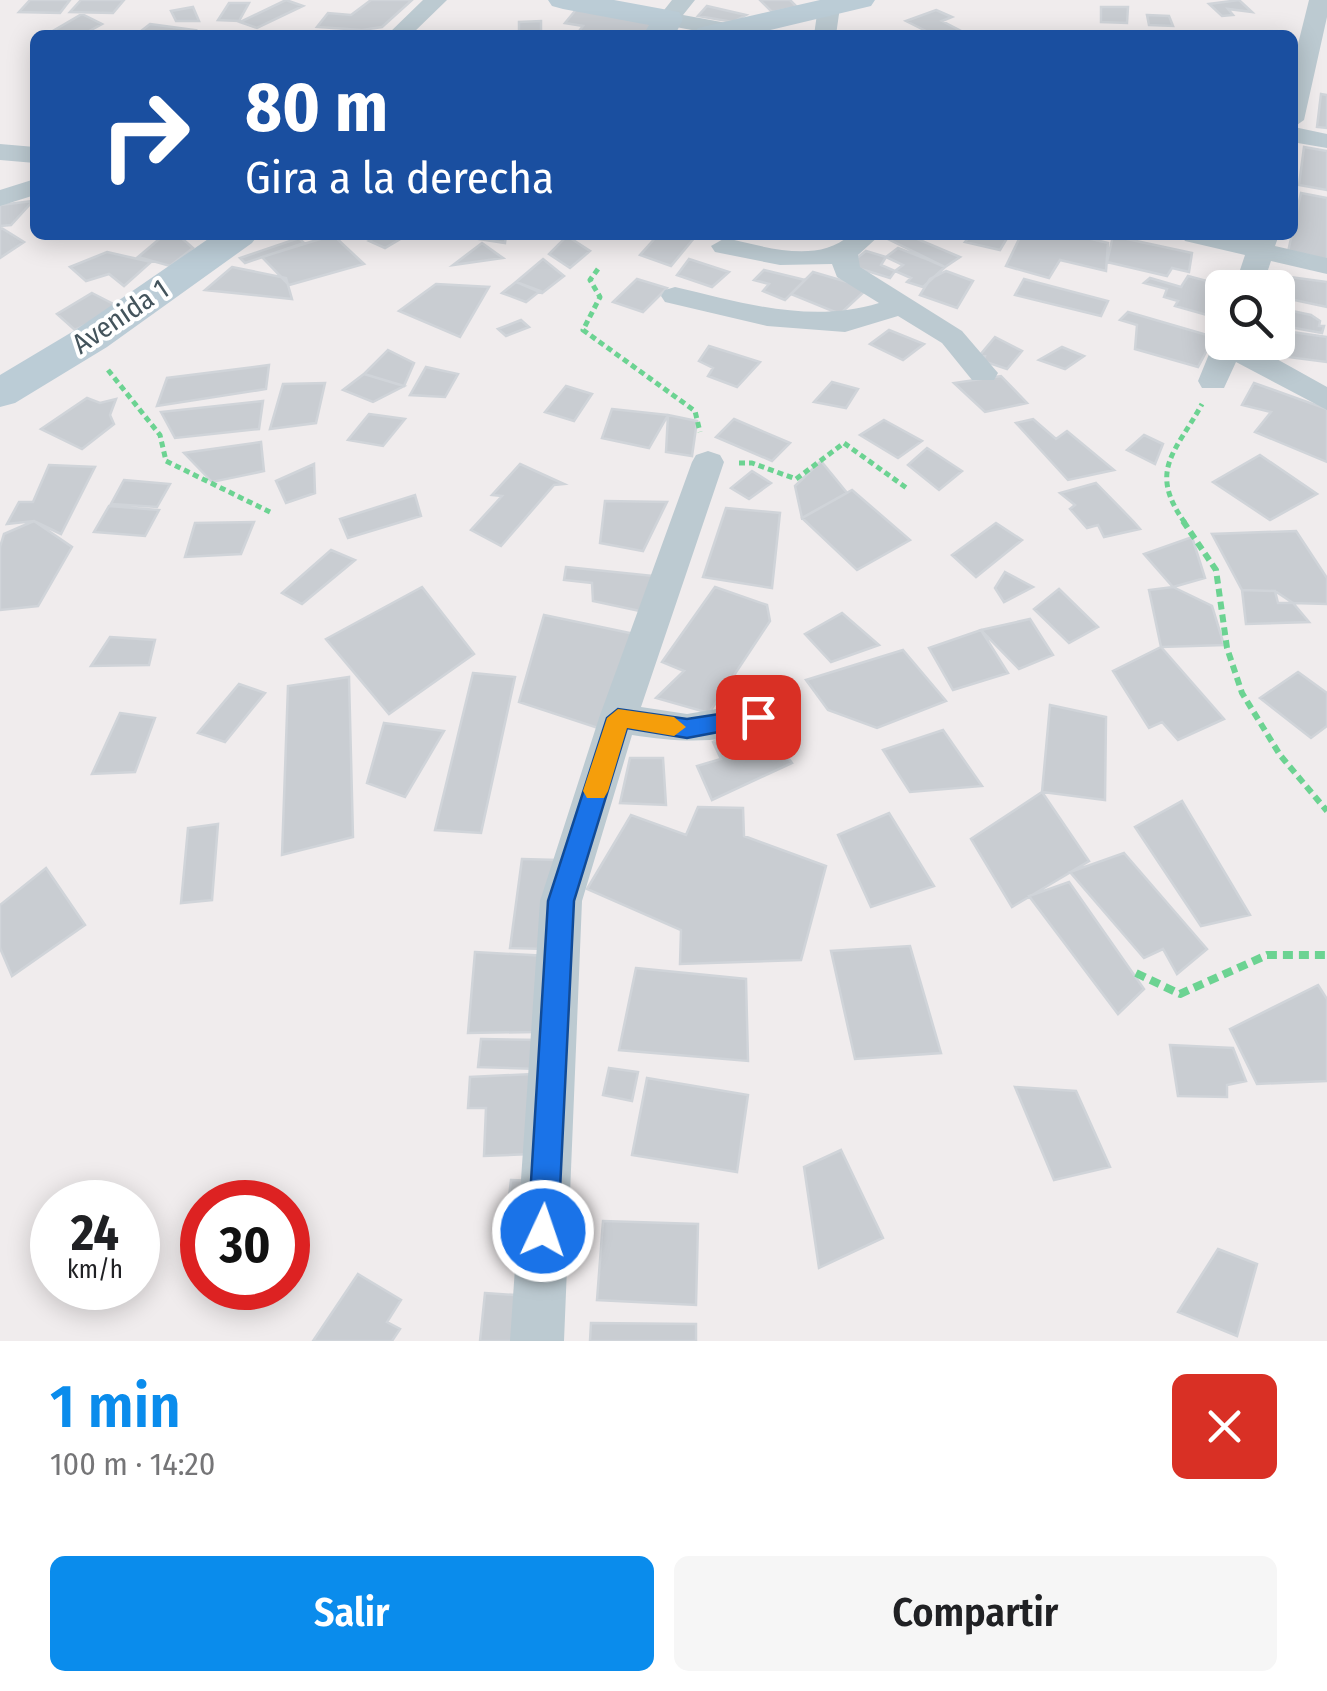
<!DOCTYPE html>
<html lang="es">
<head>
<meta charset="utf-8">
<style>
  :root { --surface:#fff; --page:#f6f6f6; --text:#202124; --muted:#757577; --accent:#0a8cec }
  body { margin:0; font-family:"Fira Sans Condensed",sans-serif; background:var(--page); color:var(--text); height:100vh; display:flex; flex-direction:column; font-size:38px; white-space:nowrap }
  * { box-sizing:border-box; margin:0 }
  p { font-size:32px; color:var(--muted) }
  .icon { flex:none; width:55px; height:55px; fill:none; stroke:currentColor; stroke-width:2; stroke-linecap:round; stroke-linejoin:round }
  .map { position:relative; height:1341px; overflow:hidden }
  .details { display:flex; flex-direction:column; background:var(--surface); flex:1 }
  .details>* { flex:none }
  .banner { position:absolute; left:30px; top:30px; width:1268px; height:210px; border-radius:15px; box-shadow:0 5px 25px #0003; background:#1a4fa0; color:#fff; overflow:hidden }
  .buttons { position:absolute; left:1205px; top:270px; display:grid; gap:20px }
  .buttons a { display:grid; place-items:center; width:90px; height:90px; border-radius:15px; background:var(--surface); box-shadow:0 5px 25px #0003; font-size:50px }
  .speed { position:absolute; left:30px; top:1180px; display:flex; gap:20px; font-size:50px; font-weight:700; text-align:center }
  .speed>* { display:grid; place-content:center; width:130px; height:130px; border-radius:50%; background:var(--surface); box-shadow:0 5px 25px #0003; line-height:1 }
  .speed small { font-size:25px; font-weight:400 }
  .speed .limit { border:15px solid #d22; background:#fff; color:#111 }
  .pin { position:absolute; display:grid; place-items:center; width:85px; height:85px; color:#fff; margin:-42px; border-radius:20px; box-shadow:0 5px 15px #0006 }
  .me { position:absolute; width:110px; margin:-55px; rotate:3deg; stroke-linejoin:round; filter:drop-shadow(0 0 8px #0008) }
  .turn { display:flex; align-items:center; gap:35px; height:210px; padding:0 50px; font-size:45px }
  .turn .icon { width:130px; height:130px; stroke-width:2.5 }
  .turn b { display:block; font-size:70px; line-height:85px }
  .round { display:grid; place-items:center; flex:none; width:105px; height:105px; border-radius:15px; background:var(--page) }
  .head { display:flex; align-items:center; justify-content:space-between; height:170px; padding:0 50px }
  h1 { font-size:60px; font-weight:600; line-height:75px; color:var(--accent) }
  .primary-button { display:flex; gap:20px; margin-top:auto; padding:20px 50px }
  .primary-button a { flex:1; height:115px; border-radius:15px; background:var(--accent); color:#fff; font-size:40px; font-weight:600; line-height:115px; text-align:center }
  .primary-button a+a { background:var(--page); color:var(--text) }
  .map>svg:first-child { display:block }
  .building { fill:#c9cdd2; stroke:#d0d4d9; stroke-width:2.5 }
  .lines { fill:none; stroke-linecap:round; stroke-linejoin:round }
  .path-far2 { stroke:#6cd392; stroke-width:5; stroke-dasharray:6 4; stroke-linecap:butt }
  .path-far1 { stroke:#6cd392; stroke-width:6; stroke-dasharray:8 5; stroke-linecap:butt }
  .path { stroke:#6cd392; stroke-width:8; stroke-dasharray:10 6; stroke-linecap:butt }
  .street { fill:#bccad1; fill-rule:evenodd }
  .secondary { fill:#bbccd6; fill-rule:evenodd }
  .route { fill:#1a73e8; stroke:#114b97; stroke-width:2.5 }
  .slow { fill:#f59e0b }
  .labels { text-anchor:middle; stroke-width:8; stroke-linejoin:round; paint-order:stroke }
  .far-street-label { font-size:28px; fill:#44545c; stroke:#fff }
</style>
</head>
<body>
<div class="map">
<svg width="1327" height="1341" viewBox="0 0 1327 1341">
  <rect width="100%" height="100%" fill="#f0eced"/>
  <path class="building" d="M30,0H70L60,13L19,12Z
    M81,0H124L113,13L70,12Z
    M286,0L303,6L257,28L240,22Z
    M371,0H412L382,27L362,30L317,27L328,13L351,15Z
    M760,0H790L797,7L772,12Z
    M1239,0L1252,12L1228,9L1233,15L1222,16L1209,4Z
    M229,3H249L239,21L218,20Z
    M579,6L655,19L647,35H576L583,26L565,23Z
    M707,6L746,15L733,22L698,16Z
    M193,7L199,21H176L171,11Z
    M1101,7H1128L1127,23L1101,22Z
    M936,10L952,17L942,21L965,33L934,35L906,21Z
    M82,14L102,24L82,35H46Z
    M1147,15L1169,16L1173,26L1149,25Z
    M541,21V33L519,34V22Z
    M150,24L195,30L189,35H136Z
    M1321,94L1327,95V128L1317,127Z
    M1304,147L1327,151V190L1299,185Z
    M1301,193L1327,198V262L1288,252Z
    M33,201L11,225L0,226V205Z
    M0,227L24,242L0,258Z
    M164,235H178L193,248L170,266L138,257Z
    M333,235L364,264L289,285L262,257Z
    M380,235H407L385,248L369,241Z
    M453,235H506L505,243Z
    M658,235H688L695,237L671,266L640,255Z
    M891,235H908L960,257L945,267L888,239Z
    M971,235H1009L1000,250L965,242Z
    M1021,235H1075L1108,243L1106,271L1060,260L1049,278L1006,266Z
    M567,236L590,251L570,268L549,254Z
    M1113,236L1192,253L1189,272L1172,268L1167,276L1107,262Z
    M299,238L304,243L245,263L240,258Z
    M482,243L503,258L453,265Z
    M898,248L929,260L945,267L923,287L907,282L911,278L895,271L903,265L886,257Z
    M866,251L886,257L881,265L895,271L890,278L848,265Z
    M107,252L151,262L124,286L109,274L86,281L70,267Z
    M543,259L564,276L542,293L516,282Z
    M689,259L729,272L712,287L677,275Z
    M232,267L286,278L292,299L205,290Z
    M764,270L805,280L785,300L763,291L769,284L754,280Z
    M946,271L973,281L957,308L920,295L930,279Z
    M813,272L868,288L840,314L791,294Z
    M1188,276L1226,286L1214,317L1175,306L1178,301L1164,297L1167,289L1144,283L1150,278L1181,287Z
    M1290,277L1327,282V307L1285,298Z
    M637,279L667,288L643,312L613,302Z
    M1024,279L1108,301L1101,316L1015,295Z
    M516,282L540,291L526,302L502,293Z
    M436,284L489,287L460,337L399,311Z
    M92,293L121,308L75,330L57,314Z
    M1278,308L1311,315L1320,321L1319,326H1324L1322,333L1278,325Z
    M1128,312L1214,337L1198,367L1135,349L1137,325L1120,320Z
    M521,320L529,327L506,336L498,329Z
    M889,330L924,344L903,360L870,344Z
    M1278,330L1327,337V362L1280,356Z
    M995,337L1022,351L1007,369L983,361L985,356L980,355Z
    M709,346L760,362L737,387L708,376L713,368L699,361Z
    M1062,347L1084,356L1065,369L1039,360Z
    M388,350L414,363L404,386L364,374Z
    M269,365L266,389L157,406L167,378Z
    M426,367L458,374L445,397L410,395Z
    M364,374L404,386L373,402L343,390Z
    M1001,376L1027,403L985,412L954,383Z
    M832,382L858,389L846,408L814,402Z
    M325,383L316,423L270,429L283,384Z
    M1254,383L1327,409V462L1255,432L1271,412L1242,405Z
    M566,386L592,394L574,421L545,412Z
    M87,398L100,403L116,399L110,415L114,424L82,449L41,429Z
    M263,401L259,429L175,438L161,412Z
    M612,409L668,415L649,448L602,438Z
    M369,414L405,419L383,446L348,440Z
    M668,415L697,421L692,456L666,452Z
    M734,419L790,443L772,461L716,437Z
    M1033,419L1056,439L1067,431L1114,470L1068,480L1016,423Z
    M884,420L922,441L898,458L860,435Z
    M1144,435L1163,444L1155,464L1127,450Z
    M261,442L264,471L212,482L184,453Z
    M927,448L962,471L939,490L908,465Z
    M1260,455L1317,494L1270,520L1213,482Z
    M821,461L847,493L802,518L795,486Z
    M314,464L315,493L286,503L276,481Z
    M520,464L564,484L554,485L501,546L471,530L502,496L492,495Z
    M49,465L95,467L61,534L34,521L7,524L19,502H33Z
    M752,471L771,483L749,499L731,488Z
    M124,480L170,484L157,507L111,504Z
    M1096,483L1134,522L1140,529L1104,537L1098,525L1087,528L1070,509L1075,505L1060,493Z
    M852,490L910,540L857,570L802,518Z
    M415,495L421,516L348,538L340,519Z
    M605,501L667,502L643,551L600,543Z
    M109,506L159,510L145,536L94,532Z
    M726,508L780,513L772,588L703,577Z
    M34,521L72,547L38,606L0,610V547L4,534Z
    M254,522L241,554L185,557L195,523Z
    M996,523L1022,540L976,577L952,555Z
    M1296,531L1327,578V604L1293,603L1275,591L1242,590L1212,534Z
    M1192,537L1205,578L1173,587L1144,554Z
    M331,550L355,560L302,604L282,593Z
    M566,567L654,576L640,611L593,601L592,583L564,580Z
    M1005,572L1033,587L1004,602L995,588Z
    M422,587L474,654L389,714L326,639Z
    M715,587L767,605L770,621L709,713L656,698L684,671L662,662Z
    M1173,587L1212,606L1224,645L1161,647L1149,590Z
    M1059,589L1098,627L1069,643L1034,609Z
    M1242,590L1275,591L1278,603H1293L1309,622L1246,624Z
    M842,613L879,645L831,662L805,634Z
    M544,615L639,635L604,730L519,702Z
    M1030,619L1053,655L1019,669L981,630Z
    M981,630L1008,673L953,690L929,648Z
    M110,637L155,640L149,665L91,666Z
    M1161,647L1224,719L1178,740L1162,722L1149,728L1113,671Z
    M903,650L946,701L877,728L828,710L806,680Z
    M1298,672L1327,693V726L1311,738L1260,698Z
    M473,673L515,677L481,833L435,830Z
    M349,677L353,837L282,855L288,686Z
    M239,684L265,693L225,742L198,733Z
    M1050,705L1106,717L1105,800L1042,792Z
    M120,713L155,718L135,772L92,774Z
    M758,717L792,763L712,800L697,766L721,759L713,742Z
    M384,723L444,731L405,797L367,783Z
    M943,730L982,786L910,792L883,750Z
    M630,758H663L666,805L620,803Z
    M1042,792L1089,861L1012,907L971,839Z
    M1182,801L1250,915L1201,926L1135,827Z
    M698,807L743,808L744,836L826,866L801,960L680,964L681,930L587,889L631,815L686,835Z
    M889,813L934,886L871,907L838,835Z
    M218,824L212,900L181,903L188,828Z
    M1124,853L1207,949L1177,974L1163,949L1144,958L1070,872Z
    M522,859L557,860L546,949L510,948Z
    M46,868L85,925L12,976L0,948V905Z
    M1069,882L1144,989L1118,1014L1029,896Z
    M910,946L941,1053L855,1059L831,951Z
    M475,952L547,956L535,1032L468,1033Z
    M636,968L746,979L748,1061L619,1050Z
    M1318,985L1327,999V1081L1257,1084L1230,1029Z
    M481,1039L540,1040L538,1069L478,1067Z
    M1170,1045L1233,1048L1246,1081L1227,1085V1097L1178,1096Z
    M609,1068L638,1072L632,1101L603,1095Z
    M532,1074L531,1154L484,1156L486,1108H468L470,1077Z
    M647,1078L748,1095L737,1172L632,1155Z
    M1015,1087L1076,1091L1110,1167L1054,1180Z
    M841,1150L883,1238L819,1268L804,1167Z
    M511,1180L536,1181L529,1250L503,1248Z
    M603,1221L698,1224L696,1305L597,1300Z
    M1218,1249L1257,1264L1237,1336L1178,1312Z
    M358,1274L401,1300L387,1322L400,1329L392,1341H313Z
    M485,1293L531,1296L527,1341H480Z
    M591,1323L696,1324V1341H590Z"/>
  <g class="lines">
    <path class="path-far2" d="M598,269L590,280L600,297L583,330L695,411L700,432
      M108,370L160,435L166,461L270,512
      M739,463H752L796,479L844,443L908,489
      M1185,523C1147,470 1176,452 1202,404"/>
    <path class="path-far1" d="M1183,521L1216,570L1227,648L1242,693L1280,755L1327,811"/>
    <path class="path" d="M1136,973L1180,994L1267,955H1327"/>
    <path class="street" d="M423,0H447L411,35H387Z
      M672,0H695L683,15L754,28L765,35H718L660,24L657,19Z
      M829,0L840,7L836,35H814L818,7Z
      M1309,0H1327V17L1304,120L1294,127L1327,134V148L1292,142V68Z
      M0,144L35,147V163L0,160Z
      M35,179V195L0,206V190Z
      M850,235H880L858,255L860,267L962,331L998,373L994,380H972L942,343L898,316L845,332L767,326L665,302L661,296L665,290L675,287C743,303 811,324 879,303L837,277L832,264L780,265L715,252L711,246L725,238C764,246 816,265 850,235Z
      M1181,235H1230L1250,240L1251,235H1279L1275,246L1327,258V274L1271,261L1262,288H1234L1245,255L1185,241Z
      M1222,335V342H1246L1327,387V410L1236,362L1224,388H1202L1198,381L1214,342Z
      M708,451L720,455L724,462L641,707L687,714L758,702L772,707L777,717L772,727C721,744 684,743 632,735L582,901L564,1341H510L540,901L599,718L692,462L696,455Z"/>
    <path class="secondary" d="M548,0H614L679,12L683,19L675,35H643L649,25L563,9L552,6Z
      M820,0H875L871,6L749,35H693L698,28Z
      M214,235H258L252,243L107,347L15,403L0,407V375L77,329Z"/>
  </g>
  <path class="route" d="M758,708L766,711L769,717L766,723L687,738L627,728L574,901L558,1231L554,1242L543,1246L532,1242L528,1231L548,901L607,718L618,709L687,719Z"/>
  <path class="slow" d="M618,709L674,717L686,727L674,736L627,728L608,791L604,798H587L583,791L607,718Z"/>
  <g class="labels">
    <g class="far-street-label">
      <text transform="translate(120 316) rotate(-34)" y="10">Avenida 1</text>
    </g>
  </g>
</svg>
<div class="buttons">
<a><svg class="icon" aria-label="search" viewBox="0 0 24 24"><circle cx="10" cy="10" r="6"/><path d="M15 15l6 6"/></svg></a>
</div>
<div class="speed"><div>24<small>km/h</small></div><div class="limit">30</div></div>
<div class="pin" style="left:758px;top:717px;background:#d93025"><svg class="icon" aria-label="arrive" viewBox="0 0 24 24"><path d="M6 21V4h12l-3 4 3 4H6"/></svg></div>
<svg class="me" style="left:543px;top:1231px" viewBox="-20 -20 40 40"><circle r="17" fill="#1a73e8" stroke="#fff" stroke-width="3"/><path d="M0-11L8 9 0 5-8 9z" fill="#fff"/></svg>
<div class="banner">
<div class="turn"><svg class="icon" aria-label="right" viewBox="0 0 24 24"><path d="M7 20v-9h11M14 6l5 5-5 5"/></svg><div><b>80 m</b>Gira a la derecha</div></div>
</div>
</div>
<section class="details">
<div class="head"><div><h1>1 min</h1><p>100 m · 14:20</p></div><a class="round" style="background:#d93025;color:#fff"><svg class="icon" aria-label="close" viewBox="0 0 24 24"><path d="M6 6l12 12M18 6L6 18"/></svg></a></div>
<div class="primary-button"><a>Salir</a><a>Compartir</a></div>
</section>
</body>
</html>
